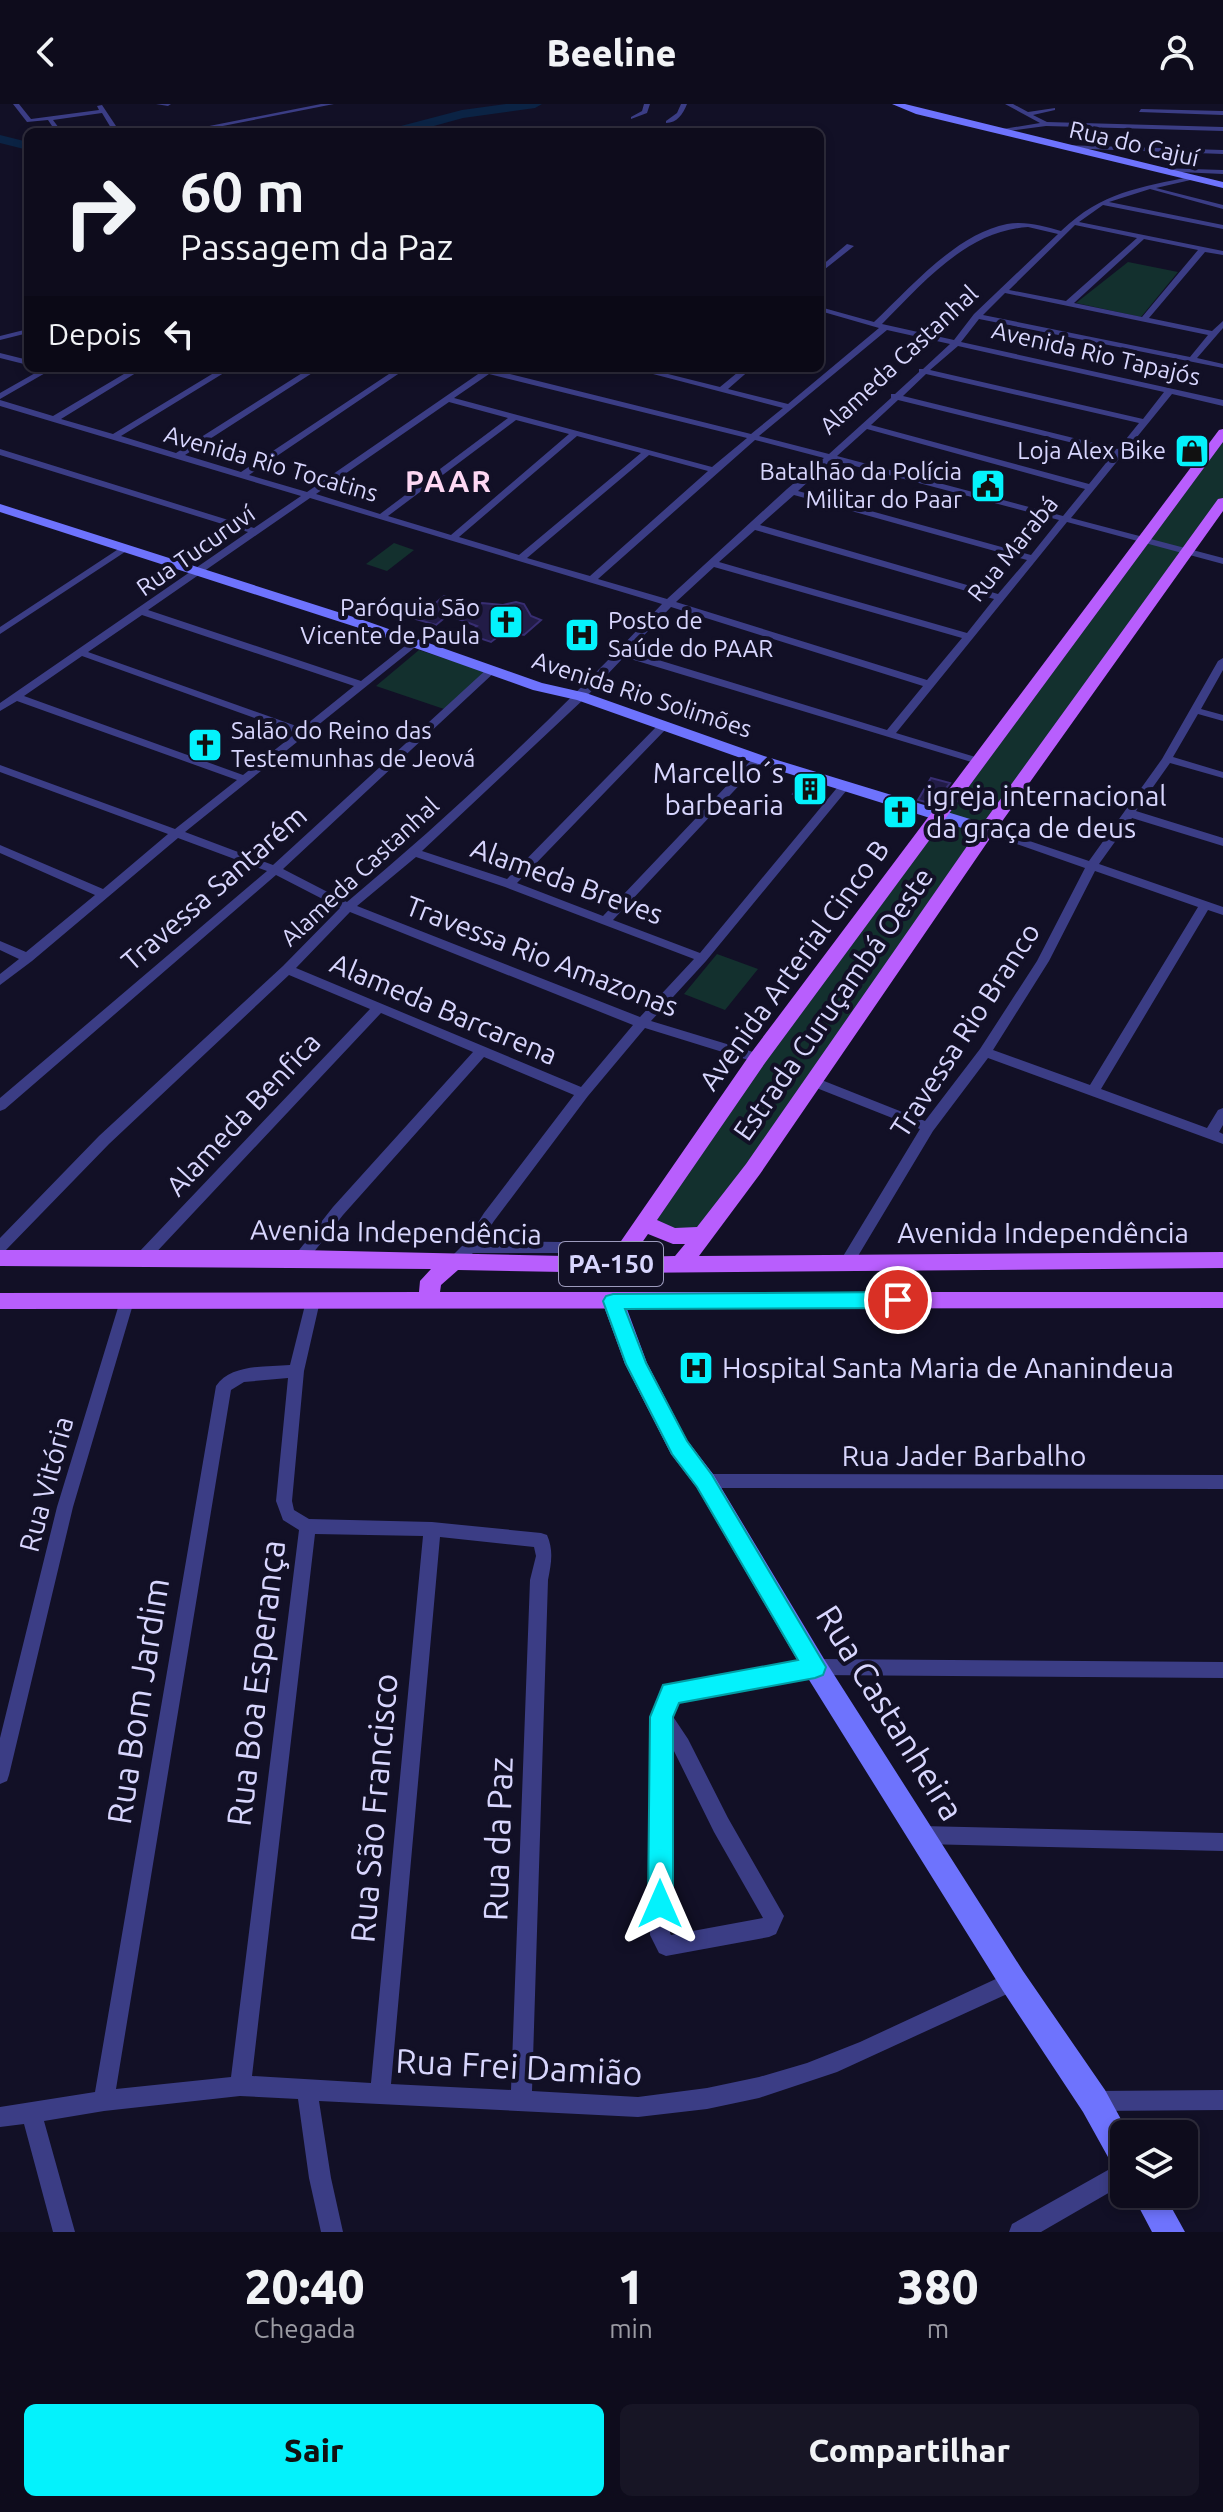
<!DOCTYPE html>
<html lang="pt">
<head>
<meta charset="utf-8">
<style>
  :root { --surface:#0e0c1c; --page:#171525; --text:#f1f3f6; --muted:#9b9ba3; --line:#2e2c3b; --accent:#04f2fc }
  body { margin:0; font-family:Ubuntu,sans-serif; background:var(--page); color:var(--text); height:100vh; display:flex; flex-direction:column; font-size:30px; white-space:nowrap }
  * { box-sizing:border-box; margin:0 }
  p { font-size:26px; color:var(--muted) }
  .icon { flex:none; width:44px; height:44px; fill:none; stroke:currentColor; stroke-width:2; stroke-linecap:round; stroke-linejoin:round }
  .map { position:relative; height:2128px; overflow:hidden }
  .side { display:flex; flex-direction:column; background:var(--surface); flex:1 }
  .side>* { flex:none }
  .banner { position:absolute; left:24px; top:24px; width:800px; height:244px; border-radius:12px; box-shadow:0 4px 12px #0003,0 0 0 2px var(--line); background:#0e0c1c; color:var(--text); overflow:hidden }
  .buttons { position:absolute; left:1110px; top:2016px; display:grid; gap:16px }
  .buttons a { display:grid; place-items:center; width:88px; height:88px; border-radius:12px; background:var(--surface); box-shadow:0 4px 12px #0003,0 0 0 2px var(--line); font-size:40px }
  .pin { position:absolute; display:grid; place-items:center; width:68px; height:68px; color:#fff; margin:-34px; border:4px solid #fff; border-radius:50%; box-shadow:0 2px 8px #0007 }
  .me { position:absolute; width:88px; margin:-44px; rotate:0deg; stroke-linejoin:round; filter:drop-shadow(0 0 6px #0008) }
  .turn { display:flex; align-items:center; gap:28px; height:168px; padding:0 24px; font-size:36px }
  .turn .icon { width:104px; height:104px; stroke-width:2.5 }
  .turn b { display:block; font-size:56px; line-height:68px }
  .then { display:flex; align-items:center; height:76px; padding:0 24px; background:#0003; gap:16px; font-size:30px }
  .eta { display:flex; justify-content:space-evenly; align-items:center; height:136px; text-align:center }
  .eta b { font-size:48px; font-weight:800; line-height:56px }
  .button { display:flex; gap:16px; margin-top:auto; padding:16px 24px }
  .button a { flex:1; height:92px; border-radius:12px; background:var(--accent); color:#111; font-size:32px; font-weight:800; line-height:92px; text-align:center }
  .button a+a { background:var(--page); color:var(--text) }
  header { display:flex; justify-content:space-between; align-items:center; height:104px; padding:0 24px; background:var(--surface); font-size:36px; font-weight:800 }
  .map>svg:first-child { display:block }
  .green { fill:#13302e }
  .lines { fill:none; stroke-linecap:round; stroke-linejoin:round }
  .river { fill:#0b2344; fill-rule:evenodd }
  .building { fill:#221c47; stroke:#382e73; stroke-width:2 }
  .street { fill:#3b3d85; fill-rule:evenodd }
  .secondary { fill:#6e73fd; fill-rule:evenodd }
  .primary { fill:#b85efd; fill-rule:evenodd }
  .route { fill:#04f2fc; stroke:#039da4; stroke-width:2 }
  .labels { text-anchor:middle; stroke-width:8; stroke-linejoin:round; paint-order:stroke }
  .far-street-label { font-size:24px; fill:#d8d6fe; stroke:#121026 }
  .far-poi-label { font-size:24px; fill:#d8d6fe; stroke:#121026; text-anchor:end }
  .shield { fill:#121026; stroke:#9d9bbd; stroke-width:2 }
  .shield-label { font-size:26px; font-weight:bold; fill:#d8d6fe }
  .poi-label { font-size:28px; fill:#d8d6fe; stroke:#121026; text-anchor:start }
  .street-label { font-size:28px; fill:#d8d6fe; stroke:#121026 }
  .far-district-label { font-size:30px; font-weight:bold; letter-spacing:2px; fill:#fed8f3; stroke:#121026 }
  .near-street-label { font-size:34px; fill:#d8d6fe; stroke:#121026 }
</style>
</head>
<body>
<header><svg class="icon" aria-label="back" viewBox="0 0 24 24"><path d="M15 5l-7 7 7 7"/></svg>Beeline<svg class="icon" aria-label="person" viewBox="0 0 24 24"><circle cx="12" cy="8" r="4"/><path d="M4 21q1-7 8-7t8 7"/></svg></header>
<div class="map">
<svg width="1223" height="2128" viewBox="0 0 1223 2128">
  <rect width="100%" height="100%" fill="#121026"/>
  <path class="green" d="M1128,158L1178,168L1141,213L1076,199Z
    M1223,329V398L705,1131L645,1120Z
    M394,439L414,446L387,467L366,460Z
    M419,546L486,568L444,605L376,582Z
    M717,850L758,865L725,906L684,890Z"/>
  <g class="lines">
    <path class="river" d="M506,0H542L535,4L463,14L412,28H378L462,6Z
      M0,31L28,38V46L0,39Z"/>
  </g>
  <path class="building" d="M444,492L478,503L482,499L503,501L516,498L524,500L531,512L541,516L524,531L516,529L510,534L500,531L491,538L467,530L477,522L448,511L436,521L416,515Z
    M931,674L950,679L937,696L929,699L918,696Z
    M802,677L825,684L815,697L793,690Z"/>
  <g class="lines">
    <path class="street" d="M13,0H19L31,15L99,6L97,2L102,1L120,28H94L111,24L102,9L53,16L62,28H56L48,16L27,18Z
      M156,0H171L168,2Z
      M321,0H334L192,28H179Z
      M644,0H650L647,9L631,15V13L642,7Z
      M681,0H687C683,10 677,19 666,19V17L677,9Z
      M1005,0H1013L1028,8L1055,4V6L1033,11L1047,18L1223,23V27L1046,22L995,29L997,26L1040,19Z
      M1141,5L1223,7V11L1139,8Z
      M1063,41L1223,46V50L1061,44Z
      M1159,64L1223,66V70L1157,67Z
      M1193,72L1195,75L1156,84L1223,101V105L1150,85L1109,98L1223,121V125L1103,101L1079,118L1223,147V151L1205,148L1149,214L1212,227L1223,217V224L1197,254L1223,260V264L979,215L961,238L1223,296V302L1172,290L1071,414L1223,454V460L1067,418L896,629L982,655L984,657L978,660L624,553L585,594L422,747L507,775L659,620H667V624L517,779L603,812L754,653H762V657L613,816L700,849L841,679H849L851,681L706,857L651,917L763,951L765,954L763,957L758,959L645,924L588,992L494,1117L481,1137L628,1139L633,1141L635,1145L633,1149H473L459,1161H449L447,1157L465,1139L484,1109L574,991L484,953L343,1111L306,1158H296L294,1154L296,1150L333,1103L473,948L381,909L149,1156H139L137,1152L139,1148L370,905L289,871L109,1040L5,1147L0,1149V1134L99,1032L283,862L340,804L276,771L5,1005L0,1007V994L267,767L178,734L32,857L0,881V870L19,855L0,846V837L26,848L95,791L0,749V741L103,785L168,730L0,668V661L175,725L237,676L17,597L0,607V599L248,428L0,351V345L254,424L301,392L0,302V296L53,312L134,264H144L61,315L113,330L222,264H232L121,332L176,349L310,264H320L185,351L241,368L398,264H407L249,371L307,388L481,268L470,264H492L494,266L751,330L783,304L630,264H644L720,283L743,264H752L728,285L788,300L879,224L820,207V203L874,218C910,184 956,130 1007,120C1026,117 1043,122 1061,127C1103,87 1139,84 1193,72ZM1075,121L1137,134L1066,197L1009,186ZM1028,123L1058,130L974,210L954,236L882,220C923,179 966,127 1028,123ZM1144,135L1198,146L1142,213L1074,199ZM1005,189L1208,231L1190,253L983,211ZM887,226L950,240L923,265H919V268L895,290H891V294L829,350L759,332ZM958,242L1164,288L1143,315L930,266ZM489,270L747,334L712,363L454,294ZM926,270L1139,319L1118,345L903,292ZM898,296L1114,349L1089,380L871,321ZM449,298L508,314L380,410L316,390ZM516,316L569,330L451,431L388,412ZM867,325L1085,385L1063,412L837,352ZM577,332L641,349L519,451L459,433ZM755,336L824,354L787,385L667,495L598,475ZM649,351L708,367L590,472L527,454ZM832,356L1059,416L1031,451L798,387ZM794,391L1027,456L998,490L760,421ZM310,394L662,500C563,605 458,705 347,798L283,765L497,566L496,564H488L273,761L185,728L419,540L410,538L361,577L148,506ZM755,426L994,495L967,529L719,458ZM714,463L962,534L927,576L676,498ZM671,503L923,582L887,626L629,547ZM142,511L354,582L302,624L88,548ZM82,552L296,629L243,671L24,592ZM416,753L505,783L694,855L640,913L357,802ZM350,808L633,921L581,983L296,864Z
      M847,140L854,142L820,169V163Z
      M28,225V229L0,236V232Z
      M0,249L28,256V261L0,254Z
      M44,264H54L0,295V289Z
      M123,442L131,444L0,530V523Z
      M1223,554V566L1201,605L1223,611V617L1198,610L1173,653L1223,668V674L1170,659L1136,707L1223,734V742L1132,714L1099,760L1223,803V811L1208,806L1101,985L1207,1024L1218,1006L1223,1004V1021L1219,1028L1223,1030V1040L988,954L933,1027L852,1162H842L840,1158L842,1154L920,1025L809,981L807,978L809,975H819L925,1017L980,945L1037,857L1085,764L983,728L981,726L987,722L991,724L1089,757L1162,655L1218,557ZM1095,767L1198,803L1090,981L993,946L1049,857Z
      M127,1191L132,1193L134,1197L73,1403L9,1671L7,1677L0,1680V1634L57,1403L120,1197L122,1193Z
      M313,1191L318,1193L320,1197L304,1267L292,1397L294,1406L309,1415L432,1418L541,1429L547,1431C554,1447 551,1460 548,1476L532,1987L638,1993L707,1984L759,1973L807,1959L860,1938L1013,1867L1020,1870L1023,1877L1020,1884L837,1968L759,1994L707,2005L638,2013L319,1997L331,2074L343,2128H321L309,2074L298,1995L240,1992L104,2007L44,2017L75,2128H53L24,2020L0,2023V2003L95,1988L216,1282C231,1260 266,1263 290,1261L306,1197L308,1193ZM288,1274L276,1397L283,1416L299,1426L231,1973L116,1985L231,1286L244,1278ZM315,1430L423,1432L371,1979L252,1972ZM440,1433L534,1443L536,1452L530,1476L511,1986L391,1980Z
      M705,1370L1223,1371V1385L705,1384L699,1382L697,1377L699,1372Z
      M815,1555L1223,1558V1574L815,1571L677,1596L672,1611L688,1635L728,1714L784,1812L776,1830L769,1833L666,1852L659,1849L650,1831L653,1613L665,1583ZM671,1641L714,1728L763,1814L671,1831L670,1829Z
      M922,1722L1223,1729V1747L922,1740L915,1738L913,1731L915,1724Z
      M1223,1986V2006L1095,2007L1088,2004L1085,1997L1088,1990L1095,1987Z
      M1124,2057V2080L1041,2128H1009L1012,2120Z"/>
    <path class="secondary" d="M892,0H905L1223,78V84L916,10Z
      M0,400L366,517L542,579L586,589L764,652L993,722L995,726L987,731L981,730L752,658L577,596L533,586L356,523L0,408Z
      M613,1189L621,1191L624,1197L647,1259L687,1336L713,1370L824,1555L1023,1867L1105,1986L1129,2030H1124V2066L1113,2062L1083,2008L1003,1887L806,1571L697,1384L671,1350L625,1260L602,1197L605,1191Z
      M1132,2090H1164L1185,2128H1152Z"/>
    <path class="primary" d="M1223,325V338L765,959L657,1116L675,1124L697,1123L746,1060L981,722L1218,395L1223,394V407L993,730L760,1070L699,1152L1223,1148V1164L621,1169L458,1166L441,1181L440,1188H1223V1204L0,1205V1189L419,1188L420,1177L431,1165L0,1162V1146H301L610,1153L751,949L1219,326ZM648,1130L673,1140H685L675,1152L632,1153Z"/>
  </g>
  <path class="route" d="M898,1188L904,1191L907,1196L904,1202L898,1204L625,1205L646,1259L687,1337L712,1371L826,1563L823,1571L815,1574L679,1599L673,1613V1800L669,1809L660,1813L651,1809L648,1800L650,1613L663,1581L798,1556L697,1383L672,1350L626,1260L603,1197L606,1192L613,1190Z"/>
  <defs>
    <g id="shop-square" transform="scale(1.8)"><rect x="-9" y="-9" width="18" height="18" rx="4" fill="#04f2fc" stroke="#121026"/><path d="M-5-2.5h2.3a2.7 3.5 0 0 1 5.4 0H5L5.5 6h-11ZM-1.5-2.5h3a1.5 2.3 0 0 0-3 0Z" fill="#111"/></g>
    <g id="civic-square" transform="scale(1.8)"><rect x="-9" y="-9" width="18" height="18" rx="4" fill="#04f2fc" stroke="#121026"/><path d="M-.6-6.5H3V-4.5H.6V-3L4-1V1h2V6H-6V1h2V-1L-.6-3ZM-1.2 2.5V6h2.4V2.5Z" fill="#111"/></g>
    <g id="church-square" transform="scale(1.8)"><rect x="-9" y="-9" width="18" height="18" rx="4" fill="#04f2fc" stroke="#121026"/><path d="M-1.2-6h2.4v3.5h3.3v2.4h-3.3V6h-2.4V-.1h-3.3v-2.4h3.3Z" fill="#111"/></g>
    <g id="hospital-square" transform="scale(1.8)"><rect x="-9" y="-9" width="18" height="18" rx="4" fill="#04f2fc" stroke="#121026"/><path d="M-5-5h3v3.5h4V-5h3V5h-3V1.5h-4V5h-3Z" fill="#111"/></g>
    <g id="building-square" transform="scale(1.8)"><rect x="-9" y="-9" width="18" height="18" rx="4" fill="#04f2fc" stroke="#121026"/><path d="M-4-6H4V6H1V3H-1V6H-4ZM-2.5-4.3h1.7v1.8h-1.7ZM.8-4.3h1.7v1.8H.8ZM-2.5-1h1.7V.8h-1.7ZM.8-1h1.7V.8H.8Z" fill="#111"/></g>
  </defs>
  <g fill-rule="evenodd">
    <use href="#shop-square" x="1192" y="347"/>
    <use href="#civic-square" x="988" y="382"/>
    <use href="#church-square" x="506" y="518"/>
    <use href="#hospital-square" x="582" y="531"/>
    <use href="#church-square" x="205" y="641"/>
    <use href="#building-square" x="810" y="685"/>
    <use href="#church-square" x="900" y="708"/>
    <use href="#hospital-square" x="696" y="1264"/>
  </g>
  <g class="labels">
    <g class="far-street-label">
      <text transform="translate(1134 40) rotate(13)" y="8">Rua do Cajuí</text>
      <text transform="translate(1096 250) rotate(13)" y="8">Avenida Rio Tapajós</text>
      <text transform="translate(899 256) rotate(-43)" y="8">Alameda Castanhal</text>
      <text transform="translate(271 360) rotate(16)" y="8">Avenida Rio Tocatins</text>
      <text transform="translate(1013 445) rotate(-51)" y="8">Rua Marabá</text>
      <text transform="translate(196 447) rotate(-35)" y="8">Rua Tucuruví</text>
      <text transform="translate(642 591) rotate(18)" y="8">Avenida Rio Solimões</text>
      <text transform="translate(360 768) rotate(-43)" y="8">Alameda Castanhal</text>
    </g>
    <g class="far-poi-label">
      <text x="1166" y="355">Loja Alex Bike</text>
      <text x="962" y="376">Batalhão da Polícia<tspan x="962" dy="28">Militar do Paar</tspan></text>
      <text x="480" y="512">Paróquia São<tspan x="480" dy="28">Vicente de Paula</tspan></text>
      <text x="608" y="525" text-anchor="start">Posto de<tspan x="608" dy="28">Saúde do PAAR</tspan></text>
      <text x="231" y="635" text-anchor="start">Salão do Reino das<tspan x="231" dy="28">Testemunhas de Jeová</tspan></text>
    </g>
    <rect class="shield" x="559" y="1138" width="104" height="44" rx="6"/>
    <g class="shield-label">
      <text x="611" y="1169">PA-150</text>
    </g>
    <g class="poi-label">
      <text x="784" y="679" text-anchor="end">Marcello´s<tspan x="784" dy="32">barbearia</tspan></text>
      <text x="926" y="702">igreja internacional<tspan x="926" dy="32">da graça de deus</tspan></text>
      <text x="722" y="1274">Hospital Santa Maria de Ananindeua</text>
    </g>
    <g class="street-label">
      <text transform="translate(567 777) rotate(20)" y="10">Alameda Breves</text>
      <text transform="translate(214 784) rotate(-41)" y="10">Travessa Santarém</text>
      <text transform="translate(542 852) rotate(21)" y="10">Travessa Rio Amazonas</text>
      <text transform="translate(794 861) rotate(-54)" y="10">Avenida Arterial Cinco B</text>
      <text transform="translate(833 900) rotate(-55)" y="10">Estrada Curuçambá Oeste</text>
      <text transform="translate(444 905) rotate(23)" y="10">Alameda Barcarena</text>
      <text transform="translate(965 926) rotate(-57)" y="10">Travessa Rio Branco</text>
      <text transform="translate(243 1010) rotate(-47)" y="10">Alameda Benfica</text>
      <text transform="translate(396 1128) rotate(1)" y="10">Avenida Independência</text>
      <text x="1043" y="1139">Avenida Independência</text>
      <text x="964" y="1362">Rua Jader Barbalho</text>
      <text transform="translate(46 1380) rotate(-75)" y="10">Rua Vitória</text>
    </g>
    <g class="far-district-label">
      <text x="449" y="388">PAAR</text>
    </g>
    <g class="near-street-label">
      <text transform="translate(256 1579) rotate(-83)" y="12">Rua Boa Esperança</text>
      <text transform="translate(138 1597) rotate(-81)" y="12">Rua Bom Jardim</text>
      <text transform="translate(890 1609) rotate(58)" y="12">Rua Castanheira</text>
      <text transform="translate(374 1704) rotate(-85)" y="12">Rua São Francisco</text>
      <text transform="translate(498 1735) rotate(-88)" y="12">Rua da Paz</text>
      <text transform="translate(519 1963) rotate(3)" y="12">Rua Frei Damião</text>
    </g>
  </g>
</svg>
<div class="buttons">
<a><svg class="icon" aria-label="layers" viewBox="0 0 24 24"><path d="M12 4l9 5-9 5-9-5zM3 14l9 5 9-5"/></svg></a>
</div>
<div class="pin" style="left:898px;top:1196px;background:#d93025"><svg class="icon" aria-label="arrive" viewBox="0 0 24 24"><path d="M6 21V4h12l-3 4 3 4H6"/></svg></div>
<svg class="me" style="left:660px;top:1800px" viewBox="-20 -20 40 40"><path d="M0-17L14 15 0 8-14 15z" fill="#04f2fc" stroke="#fff" stroke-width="4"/></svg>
<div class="banner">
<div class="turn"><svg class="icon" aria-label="right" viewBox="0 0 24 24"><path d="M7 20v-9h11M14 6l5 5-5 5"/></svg><div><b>60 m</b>Passagem da Paz</div></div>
<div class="then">Depois<svg class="icon" aria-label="left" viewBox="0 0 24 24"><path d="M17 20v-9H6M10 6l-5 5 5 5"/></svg></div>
</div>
</div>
<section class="side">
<div class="eta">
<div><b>20:40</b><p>Chegada</p></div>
<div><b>1</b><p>min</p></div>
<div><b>380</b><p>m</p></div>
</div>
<div class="button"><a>Sair</a><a>Compartilhar</a></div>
</section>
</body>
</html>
